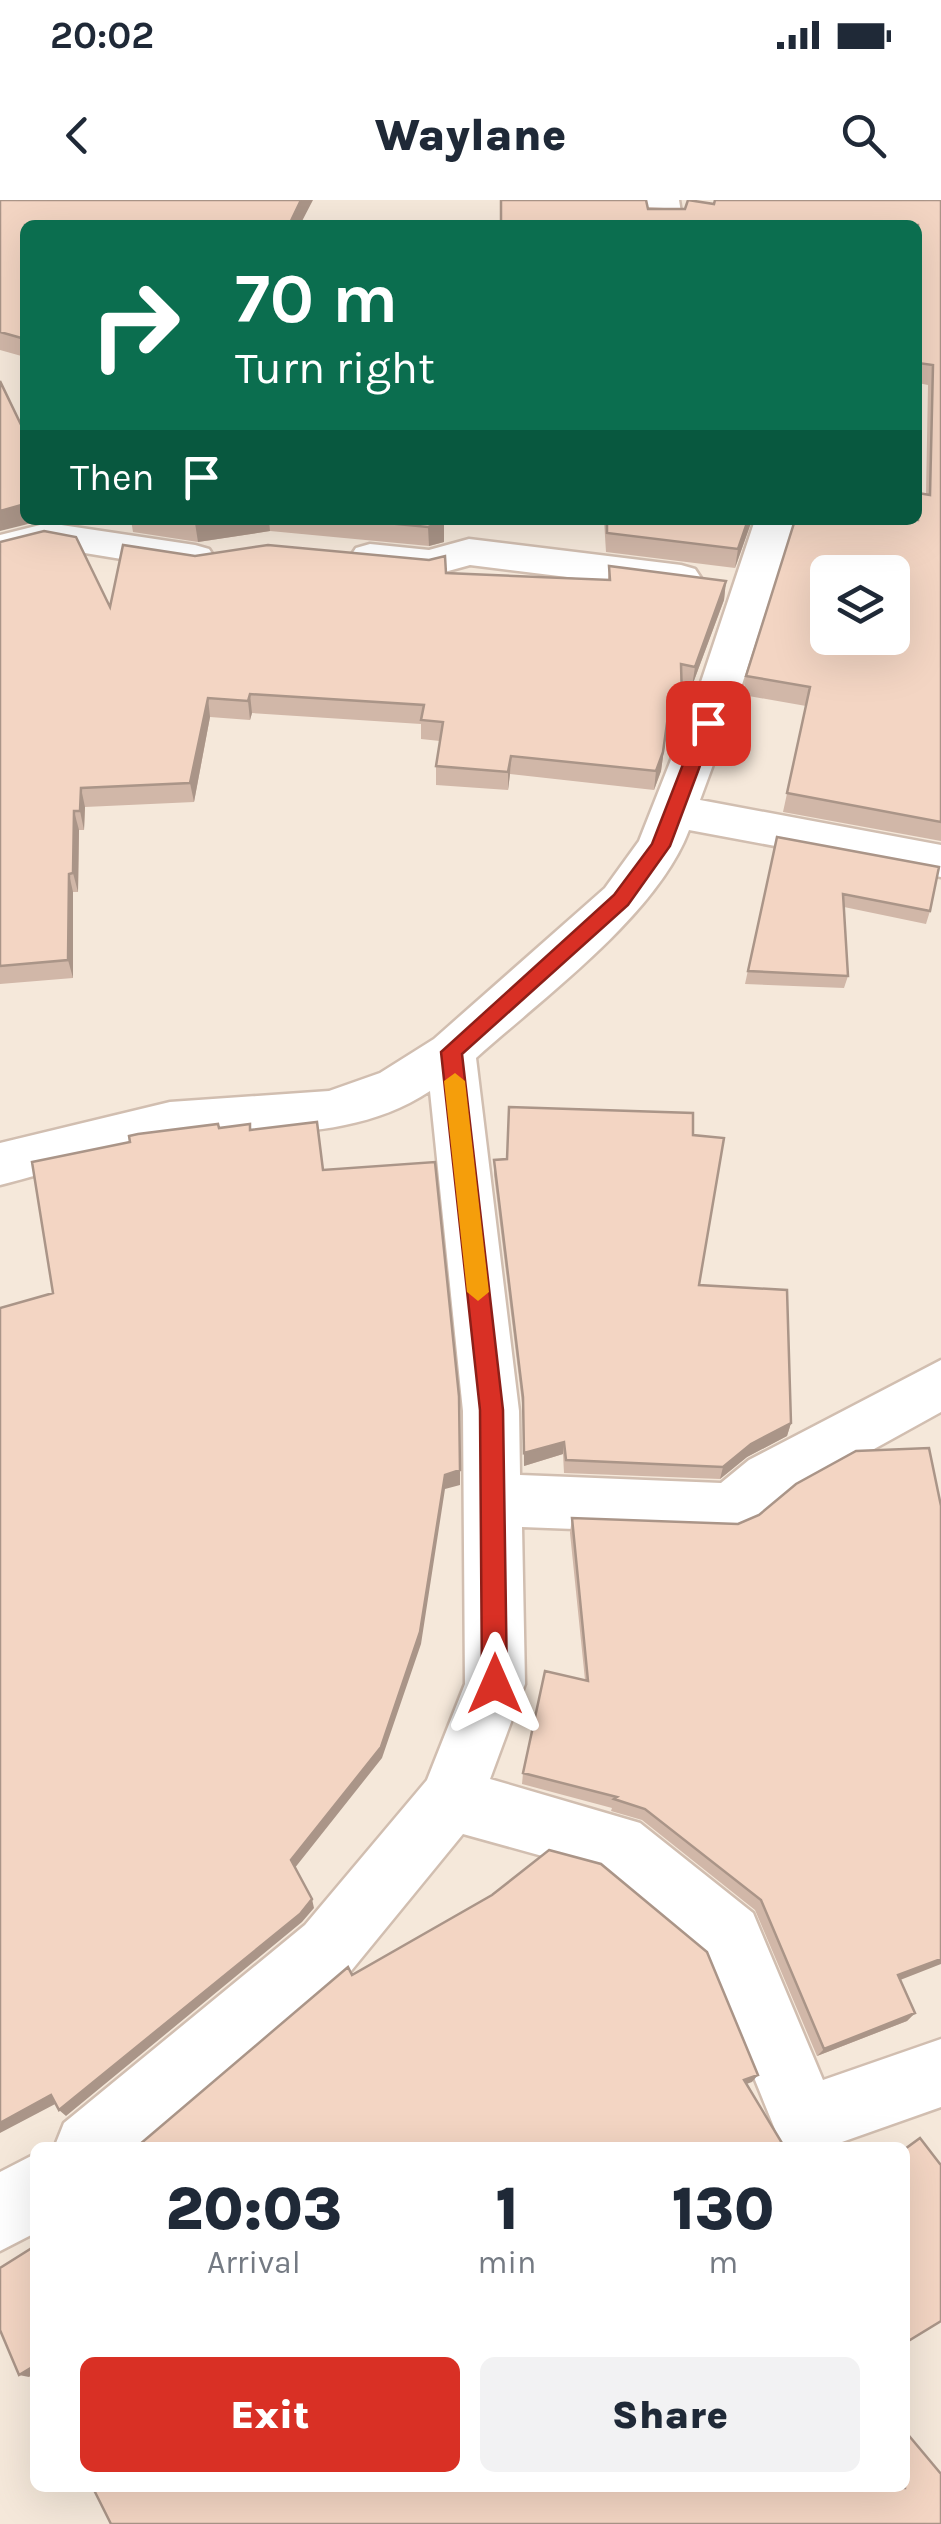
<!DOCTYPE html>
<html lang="en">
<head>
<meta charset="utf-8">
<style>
  :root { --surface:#fff; --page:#f2f2f3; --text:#1f2937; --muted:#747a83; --accent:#d93025 }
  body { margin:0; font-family:Karla,sans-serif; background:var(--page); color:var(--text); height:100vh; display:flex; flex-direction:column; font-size:38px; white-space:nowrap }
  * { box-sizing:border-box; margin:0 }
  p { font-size:32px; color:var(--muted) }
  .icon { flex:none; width:55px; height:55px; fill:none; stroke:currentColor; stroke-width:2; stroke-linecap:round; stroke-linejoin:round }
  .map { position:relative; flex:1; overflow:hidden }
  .drawer { position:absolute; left:30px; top:1942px; width:880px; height:350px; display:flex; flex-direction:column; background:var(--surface); border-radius:15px; box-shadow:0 10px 40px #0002 }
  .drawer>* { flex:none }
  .top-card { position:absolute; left:20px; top:20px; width:902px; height:305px; border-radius:15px; box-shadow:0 10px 40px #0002; background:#0b6e4f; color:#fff; overflow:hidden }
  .controls { position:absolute; left:810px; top:355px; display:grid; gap:20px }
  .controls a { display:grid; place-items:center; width:100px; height:100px; border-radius:15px; background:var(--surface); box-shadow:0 10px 40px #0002; font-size:50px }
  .pin { position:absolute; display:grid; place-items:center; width:85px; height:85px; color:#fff; margin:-42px; border-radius:20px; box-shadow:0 5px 15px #0006 }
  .me { position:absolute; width:110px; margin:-55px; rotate:0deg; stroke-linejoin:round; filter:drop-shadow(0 0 8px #0008) }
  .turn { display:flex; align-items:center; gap:35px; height:210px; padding:0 50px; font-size:45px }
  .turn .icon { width:130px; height:130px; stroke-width:2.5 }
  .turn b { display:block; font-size:70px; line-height:85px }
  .then { display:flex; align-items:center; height:95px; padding:0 50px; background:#0003; gap:20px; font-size:38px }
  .eta { display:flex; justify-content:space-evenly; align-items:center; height:170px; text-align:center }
  .eta b { font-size:60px; font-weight:800; line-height:70px }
  .primary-button { display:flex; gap:20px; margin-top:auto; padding:20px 50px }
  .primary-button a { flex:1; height:115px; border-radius:15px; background:var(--accent); color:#fff; font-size:40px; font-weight:800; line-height:115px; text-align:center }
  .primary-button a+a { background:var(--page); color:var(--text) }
  .status { display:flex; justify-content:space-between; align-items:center; height:70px; padding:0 50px; background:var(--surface); direction:ltr }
  .status svg { height:28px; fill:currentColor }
  header { display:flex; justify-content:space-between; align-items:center; height:130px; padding:0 50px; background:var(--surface); font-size:45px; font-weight:800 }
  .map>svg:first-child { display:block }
  .residential { fill:#f5e8da; fill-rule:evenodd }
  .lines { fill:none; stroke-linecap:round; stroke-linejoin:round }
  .minor-casing { stroke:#d1beb0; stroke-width:5 }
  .minor { fill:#fff; fill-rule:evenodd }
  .wall { fill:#d1b7a8 }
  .shaded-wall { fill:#aa9588 }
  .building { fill:#f3d5c3; stroke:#aa9588; stroke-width:2.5; fill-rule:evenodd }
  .route { fill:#d93025; stroke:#8d1f18; stroke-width:2.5 }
  .slow { fill:#f59e0b }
</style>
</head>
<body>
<div class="status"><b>20:02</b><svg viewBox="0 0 49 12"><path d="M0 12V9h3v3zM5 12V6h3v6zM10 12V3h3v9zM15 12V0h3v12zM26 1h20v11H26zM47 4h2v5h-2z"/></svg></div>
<header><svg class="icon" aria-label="back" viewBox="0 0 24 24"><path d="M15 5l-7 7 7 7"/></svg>Waylane<svg class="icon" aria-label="search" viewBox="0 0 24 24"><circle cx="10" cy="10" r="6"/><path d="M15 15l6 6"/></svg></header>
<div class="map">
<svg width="941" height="2324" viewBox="0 0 941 2324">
  <rect width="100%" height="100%" fill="#fdf6ec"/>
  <path class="residential" d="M0,0H941V2324H0ZM25,25H918V320H25ZM828,372H892V438H828ZM35,1948H905V2288H35Z"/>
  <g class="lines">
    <g class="minor-casing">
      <path id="minor" d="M645,0H679L683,25H649Z
        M755,320H795L739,494L700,600L941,645V677L689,630C657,715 544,797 476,858L519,1211L520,1275L721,1283L749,1260L941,1160V1212L789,1296L752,1327L732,1335L522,1327L525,1484L490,1579L640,1623L753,1713L823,1880L941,1839V1907L825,1948L781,1944L706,1759L600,1672L463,1634L351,1771L143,1948H54L64,1923L305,1725L427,1580L465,1484L463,1211L430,891C352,943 259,929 171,942C114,950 56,971 0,985V943L170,902L329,891L380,873L434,839L605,688L639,641L697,494Z
        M48,323L195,345L209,349L215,358L209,367L195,371L48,347L0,359V335Z
        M469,339L681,365L695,369L701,378L695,387L681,391L470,365L430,376L356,366L350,357L356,348L370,344L429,350Z
        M35,1954V2033L0,2051V1972Z"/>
    </g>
    <use href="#minor" class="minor"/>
  </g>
  <path class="wall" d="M0,0L25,25V157L0,150Z
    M500,0L685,9L714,4L941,0V641L783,612L806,506L743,495L746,476L926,295L928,185L918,183V25H501Z
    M131,320H444V342L429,346L270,331L198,342L133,332Z
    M604,320H752L735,368L606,352Z
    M0,342L110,407L195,356L446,373L608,380L609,366L726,381L724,400L692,486L682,484V500L680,519L668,521L661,571L654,590L510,574L508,590L436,585V566L440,541L421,539V524L252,513L250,520L210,517L194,602L85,607L84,630H79L78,692H73V778L0,784Z
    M777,637L930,711L926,724L844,707L848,776L844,788L745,784Z
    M494,960L699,1085L791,1223L787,1236L747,1257L720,1279L564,1273L563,1254L524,1266L523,1211L494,975Z
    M572,1318L900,1780L915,1813L907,1821L817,1856L755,1710L642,1620L611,1611L612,1608L522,1584L523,1573L585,1480L570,1333Z"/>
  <path class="shaded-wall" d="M301,0H313L300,25H289Z
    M25,304V320H44L0,331V311Z
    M214,320H269L270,331L198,342L195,323Z
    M748,320H752L735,368L738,349Z
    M444,322V342L429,346L428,327Z
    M726,381L724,400L692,486L695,467Z
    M250,494L252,513L250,520L248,501Z
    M208,498L210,517L194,602L190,583Z
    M682,500L680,519L668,521L661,571L654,590L656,571L670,502Z
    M511,556L510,574L508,590V572Z
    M81,588L85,607L84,630L80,611Z
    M74,611L79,630L78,692L73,673Z
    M69,674L73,692V778L68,760Z
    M791,1223L787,1236L747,1257L720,1279L723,1267L751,1244Z
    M564,1242L563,1254L524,1266V1253Z
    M460,1270V1285L445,1289L421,1444L382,1558L294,1669L291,1660L445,1275Z
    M312,1699L314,1708L302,1722L66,1916L59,1910Z
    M941,1759V1764L890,1784L898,1775Z
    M915,1813L907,1821L817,1856L824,1849Z
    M758,1875L752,1882L738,1887L744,1880Z
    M51,1895L59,1902L0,1933V1923Z
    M34,2166L35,2173L29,2177L19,2175Z"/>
  <path class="building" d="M0,0H301L289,25H25V139L0,132Z
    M501,0H646L648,9H685L688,0L714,4L715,0H941V622L787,593L810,487L746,476L795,320H918V293L930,295L933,165L918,163V25H501ZM828,372H892V438H828Z
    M0,181L25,233V304L0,311Z
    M177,320H214L195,323Z
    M356,320H444V322L428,327Z
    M607,320H748L738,349L607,333Z
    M44,331L76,337L110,407L123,345L195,356L268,345L429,360L445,356L446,373L610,380L609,366L726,381L695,467L681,464L682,500L670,502L663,552L656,571L511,556L508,572L436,566L443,522L421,520L424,505L250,494L248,501L208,498L190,583L81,588L80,611H74L73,673L69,674L68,760L0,766V342Z
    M777,637L939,667L930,711L843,694L848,776L748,771Z
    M509,907L693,913V935L724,938L699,1085L787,1090L791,1223L751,1244L723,1267L566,1260L564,1242L524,1253L523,1197L494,960L507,959Z
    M317,922L323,970L435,962L459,1196L460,1270L445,1275L420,1432L381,1547L291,1660L312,1699L300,1714L59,1910L51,1895L0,1923V1108L53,1093L32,962L130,942L129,936L138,934L218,924L219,928L250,924V930Z
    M929,1248L941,1306V1759L898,1775L915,1813L824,1849L761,1700L645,1609L614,1599L617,1597L523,1573L545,1471L588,1481L572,1318L738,1324L759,1315L796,1284L856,1251Z
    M549,1650L601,1664L707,1752L758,1875L744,1880L785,1948H77L76,1946L139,1945L348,1767L352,1775L492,1695Z
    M920,1938L940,1964H941V2121L905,2143V1949Z
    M35,2046V2168L34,2166L19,2175L0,2130V2068Z
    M905,2231L941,2274V2324H111L93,2288H905Z"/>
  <path class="route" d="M708,517L716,523L670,646L628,705L462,854L503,1210L507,1484L504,1493L495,1496L486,1493L482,1484L480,1210L441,852L614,695L652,644L699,523Z"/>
  <path class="slow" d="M455,873L465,881L489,1092L478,1101L467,1092L444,881Z"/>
</svg>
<div class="controls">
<a><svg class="icon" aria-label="layers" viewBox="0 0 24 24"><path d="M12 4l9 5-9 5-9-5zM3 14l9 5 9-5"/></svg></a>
</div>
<div class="pin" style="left:708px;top:523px;background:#d93025"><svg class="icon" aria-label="arrive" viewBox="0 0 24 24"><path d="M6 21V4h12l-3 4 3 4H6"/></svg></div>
<svg class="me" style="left:495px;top:1484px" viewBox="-20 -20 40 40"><path d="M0-17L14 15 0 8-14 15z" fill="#d93025" stroke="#fff" stroke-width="4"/></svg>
<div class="top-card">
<div class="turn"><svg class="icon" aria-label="right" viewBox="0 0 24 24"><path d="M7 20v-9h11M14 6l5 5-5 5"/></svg><div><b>70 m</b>Turn right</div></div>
<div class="then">Then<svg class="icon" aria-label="arrive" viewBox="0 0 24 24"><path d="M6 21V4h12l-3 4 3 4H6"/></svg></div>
</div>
<section class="drawer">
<div class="eta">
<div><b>20:03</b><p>Arrival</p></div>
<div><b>1</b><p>min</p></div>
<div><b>130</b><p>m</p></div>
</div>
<div class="primary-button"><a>Exit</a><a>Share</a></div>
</section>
</div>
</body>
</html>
